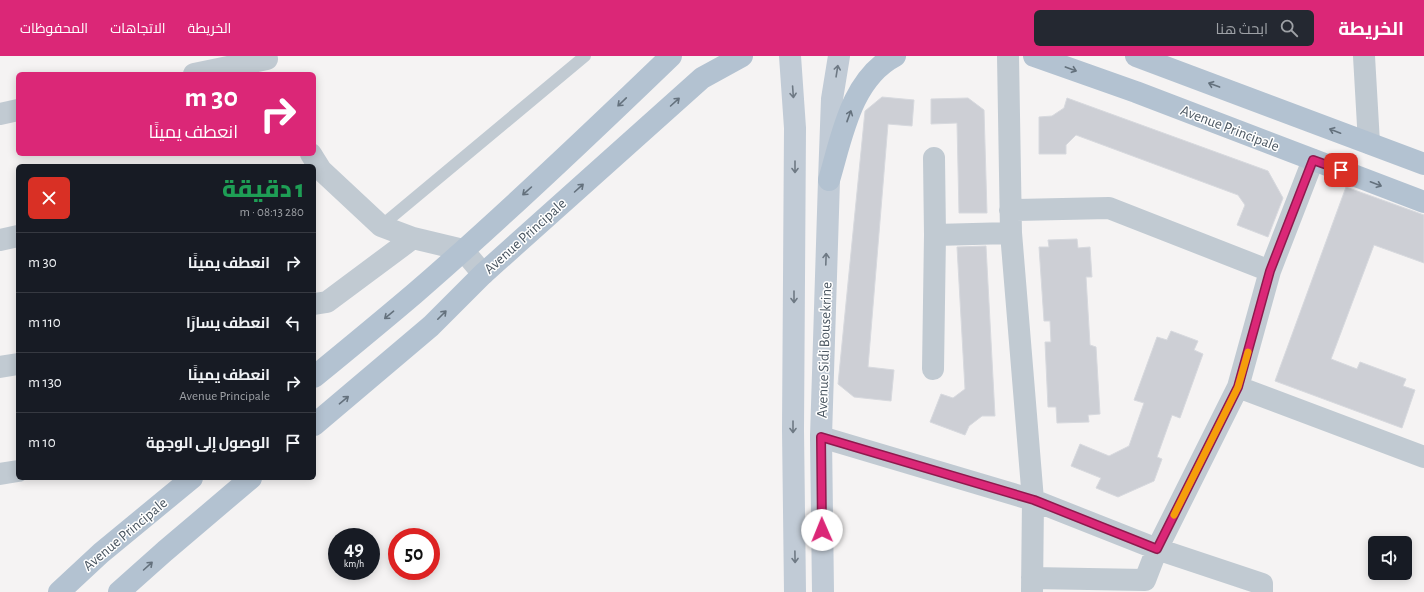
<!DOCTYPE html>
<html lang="ar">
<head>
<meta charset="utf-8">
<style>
  :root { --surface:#171b24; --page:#242831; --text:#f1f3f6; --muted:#9ea1a6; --line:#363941; --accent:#db2777 }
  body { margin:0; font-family:"Alegreya Sans",Cairo,sans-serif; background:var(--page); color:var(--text); direction:rtl; height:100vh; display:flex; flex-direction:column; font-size:15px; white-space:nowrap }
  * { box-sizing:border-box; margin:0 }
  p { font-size:13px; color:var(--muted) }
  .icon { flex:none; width:22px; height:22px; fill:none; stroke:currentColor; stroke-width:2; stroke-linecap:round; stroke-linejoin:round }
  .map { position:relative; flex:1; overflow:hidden; direction:ltr }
  .sheet { position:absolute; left:16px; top:108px; width:300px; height:316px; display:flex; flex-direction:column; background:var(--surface); border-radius:6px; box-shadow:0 2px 10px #0003; direction:rtl }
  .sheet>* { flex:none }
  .top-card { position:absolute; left:16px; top:16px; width:300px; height:84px; border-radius:6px; box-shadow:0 2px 10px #0003; direction:rtl; background:#db2777; color:#fff; overflow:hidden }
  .tools { position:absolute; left:1368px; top:480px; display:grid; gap:8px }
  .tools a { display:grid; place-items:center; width:44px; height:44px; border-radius:6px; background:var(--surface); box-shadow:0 2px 10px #0003; font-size:20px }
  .speed { position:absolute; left:328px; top:472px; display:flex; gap:8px; font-size:20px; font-weight:700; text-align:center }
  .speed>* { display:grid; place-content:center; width:52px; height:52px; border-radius:50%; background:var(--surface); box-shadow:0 2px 10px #0003; line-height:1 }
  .speed small { font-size:10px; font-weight:400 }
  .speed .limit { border:6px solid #d22; background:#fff; color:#111 }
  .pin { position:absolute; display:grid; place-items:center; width:34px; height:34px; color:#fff; margin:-17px; border-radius:8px; box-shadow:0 2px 6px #0006 }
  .me { position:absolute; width:44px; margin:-22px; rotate:359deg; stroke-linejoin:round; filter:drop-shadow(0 0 3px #0008) }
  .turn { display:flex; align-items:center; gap:14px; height:84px; padding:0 12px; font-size:18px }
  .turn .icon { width:52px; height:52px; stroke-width:2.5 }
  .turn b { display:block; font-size:28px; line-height:34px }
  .round { display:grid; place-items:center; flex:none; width:42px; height:42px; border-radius:6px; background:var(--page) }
  .headline { display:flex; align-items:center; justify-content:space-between; height:68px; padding:0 12px }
  h1 { font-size:24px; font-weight:800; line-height:30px; color:#1e9e55 }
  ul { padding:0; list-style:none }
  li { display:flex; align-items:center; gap:12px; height:60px; padding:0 12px; border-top:1px solid var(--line) }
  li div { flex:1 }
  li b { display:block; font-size:15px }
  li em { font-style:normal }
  header { display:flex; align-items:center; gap:24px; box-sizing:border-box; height:56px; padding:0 20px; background:var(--accent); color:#fff }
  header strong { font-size:19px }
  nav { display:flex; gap:22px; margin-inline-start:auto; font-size:14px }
  .search { width:280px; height:36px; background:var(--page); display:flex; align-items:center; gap:10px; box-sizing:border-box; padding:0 14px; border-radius:6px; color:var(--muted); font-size:15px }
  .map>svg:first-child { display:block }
  .building { fill:#cdcfd5; stroke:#d7d9de }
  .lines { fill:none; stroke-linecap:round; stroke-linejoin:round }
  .lane { stroke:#c1cad2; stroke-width:12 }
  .street { stroke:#c1cad2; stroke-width:22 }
  .secondary { stroke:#c1cbd6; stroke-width:22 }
  .primary { stroke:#b3c2d1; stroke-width:22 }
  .oneway { stroke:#64717d }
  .oneway2 { stroke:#6e7984 }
  .route-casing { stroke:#8e194d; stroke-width:10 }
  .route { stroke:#db2777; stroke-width:7 }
  .slow { stroke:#f59e0b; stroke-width:7 }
  .labels { text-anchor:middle; stroke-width:3; stroke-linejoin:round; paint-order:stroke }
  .street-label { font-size:15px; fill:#4a5661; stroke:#fff }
</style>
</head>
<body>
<header>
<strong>الخريطة</strong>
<div class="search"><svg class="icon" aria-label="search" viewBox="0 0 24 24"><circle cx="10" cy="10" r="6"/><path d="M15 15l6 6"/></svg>ابحث هنا</div>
<nav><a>الخريطة</a><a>الاتجاهات</a><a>المحفوظات</a></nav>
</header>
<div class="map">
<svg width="1424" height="536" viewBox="0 0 1424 536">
  <rect width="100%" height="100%" fill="#f5f3f3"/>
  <path class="building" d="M882,41L914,44L912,70L888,68L868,311L894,314L891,345L854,341L838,328L865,55Z
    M968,42L984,54L987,157H959L957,67L931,68V43Z
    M1067,42L1268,115L1283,142L1268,181L1237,169L1245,149L1238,139L1076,79L1066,89V98H1039V61L1052,60L1064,52Z
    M1346,131L1424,159V207L1374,189L1331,303L1357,313L1360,306L1406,323L1403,330L1415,334L1402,372L1275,325Z
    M1077,183L1078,192L1090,191L1092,221H1086L1090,289L1096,291L1100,358L1088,359L1089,366L1057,367L1056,351H1048L1045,286H1051L1050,265H1044L1039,191H1049L1048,184Z
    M986,190L995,360H982L969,370L965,379L930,366L941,338L953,342L965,333L957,191Z
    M1171,275L1198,285L1194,294L1203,298L1180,362L1172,359L1157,401L1162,403L1154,425L1118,441L1096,432L1101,422L1071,410L1080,388L1109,400L1129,390L1144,347L1134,344L1157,281L1167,284Z"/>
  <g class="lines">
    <path class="lane" d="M381,170L585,0"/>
    <path class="street" d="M1008,0L1011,177L1033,444L1032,536
      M1364,0L1369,87
      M194,18L267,3
      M0,58L18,54
      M311,98L321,114L381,170L413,182
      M1010,154L1109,152L1270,215
      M935,179L1011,177
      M0,184L18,180
      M314,248L327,246L413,182L463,194L483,218
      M0,311L18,308
      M933,313L935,179L934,102
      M1238,331L1424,401
      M821,381L1033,444L1157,493L1262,528V536
      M0,418L18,415
      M1032,522L1145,524L1157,493L1238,331L1270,215L1313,104"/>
    <path class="secondary" d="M790,0L795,72L793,374L795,536
      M823,536L821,381L829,124L832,43L839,0"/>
    <path class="primary" d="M1034,0L1136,36L1424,146
      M1136,0L1424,108
      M829,124C842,81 851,23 895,0
      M314,321C347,294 381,266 414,238C502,162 587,81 671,0
      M314,369L431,270L483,218L702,22L742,0
      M59,536L101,497L192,422
      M119,536L165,495L251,422"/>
  </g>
  <defs><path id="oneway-shaft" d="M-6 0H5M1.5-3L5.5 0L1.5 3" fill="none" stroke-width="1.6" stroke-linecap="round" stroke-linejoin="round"/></defs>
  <g class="oneway">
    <use href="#oneway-shaft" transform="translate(1071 13) rotate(20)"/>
    <use href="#oneway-shaft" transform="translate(1214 29) rotate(-160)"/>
    <use href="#oneway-shaft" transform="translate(622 46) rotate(136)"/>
    <use href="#oneway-shaft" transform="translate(675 46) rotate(-42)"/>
    <use href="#oneway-shaft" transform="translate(849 60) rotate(-70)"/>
    <use href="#oneway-shaft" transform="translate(1335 75) rotate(-159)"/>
    <use href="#oneway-shaft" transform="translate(1376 128) rotate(21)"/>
    <use href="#oneway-shaft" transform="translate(579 132) rotate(-42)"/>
    <use href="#oneway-shaft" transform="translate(527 135) rotate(138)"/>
    <use href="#oneway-shaft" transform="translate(389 259) rotate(140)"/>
    <use href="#oneway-shaft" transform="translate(442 259) rotate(-45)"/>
    <use href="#oneway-shaft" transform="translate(344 344) rotate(-40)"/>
    <use href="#oneway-shaft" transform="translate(148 510) rotate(-42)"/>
  </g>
  <g class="oneway2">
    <use href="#oneway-shaft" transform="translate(837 15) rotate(-81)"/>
    <use href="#oneway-shaft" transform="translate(793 36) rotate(86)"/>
    <use href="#oneway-shaft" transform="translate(795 111) rotate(90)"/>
    <use href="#oneway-shaft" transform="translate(826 203) rotate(-88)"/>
    <use href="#oneway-shaft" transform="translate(794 241) rotate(90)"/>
    <use href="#oneway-shaft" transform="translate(793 371) rotate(90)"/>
    <use href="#oneway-shaft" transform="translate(795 501) rotate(89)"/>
  </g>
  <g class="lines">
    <g class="route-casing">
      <path id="route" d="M822,474L821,381L1034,444L1157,493L1238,331L1270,215L1313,104L1341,114"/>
    </g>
    <use href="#route" class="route"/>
    <path class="slow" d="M1174,459L1238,331L1248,296"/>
  </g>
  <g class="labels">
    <g class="street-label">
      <text transform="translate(1230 72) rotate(21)" y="5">Avenue Principale</text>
      <text transform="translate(525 180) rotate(-42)" y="5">Avenue Principale</text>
      <text transform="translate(824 294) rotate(-88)" y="5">Avenue Sidi Bousekrine</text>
      <text transform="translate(125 478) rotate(-40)" y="5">Avenue Principale</text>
    </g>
  </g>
</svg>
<div class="tools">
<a><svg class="icon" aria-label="sound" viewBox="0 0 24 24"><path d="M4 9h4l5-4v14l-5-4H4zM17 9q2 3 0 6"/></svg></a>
</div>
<div class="speed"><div>49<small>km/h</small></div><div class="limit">50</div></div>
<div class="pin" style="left:1341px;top:114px;background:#d93025"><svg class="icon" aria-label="arrive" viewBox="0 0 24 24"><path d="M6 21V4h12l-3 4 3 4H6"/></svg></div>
<svg class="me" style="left:822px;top:474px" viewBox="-20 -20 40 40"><circle r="19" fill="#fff"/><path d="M0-13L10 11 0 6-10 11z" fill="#db2777"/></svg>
<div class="top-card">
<div class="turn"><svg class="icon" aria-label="right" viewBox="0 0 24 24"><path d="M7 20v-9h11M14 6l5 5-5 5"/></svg><div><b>30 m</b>انعطف يمينًا</div></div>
</div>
<section class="sheet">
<div class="headline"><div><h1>1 دقيقة</h1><p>280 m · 08:13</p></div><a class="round" style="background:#d93025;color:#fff"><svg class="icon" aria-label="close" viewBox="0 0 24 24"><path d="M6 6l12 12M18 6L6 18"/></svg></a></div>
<ul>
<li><svg class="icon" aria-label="right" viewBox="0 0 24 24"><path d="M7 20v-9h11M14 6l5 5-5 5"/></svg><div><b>انعطف يمينًا</b></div><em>30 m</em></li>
<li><svg class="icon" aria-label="left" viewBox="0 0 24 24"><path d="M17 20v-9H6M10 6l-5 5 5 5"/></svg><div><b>انعطف يسارًا</b></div><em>110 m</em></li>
<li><svg class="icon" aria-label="right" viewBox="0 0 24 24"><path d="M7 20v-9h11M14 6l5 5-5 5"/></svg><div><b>انعطف يمينًا</b><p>Avenue Principale</p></div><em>130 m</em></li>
<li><svg class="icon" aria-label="arrive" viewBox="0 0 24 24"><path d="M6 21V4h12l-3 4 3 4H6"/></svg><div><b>الوصول إلى الوجهة</b></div><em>10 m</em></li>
</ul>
</section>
</div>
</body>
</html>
